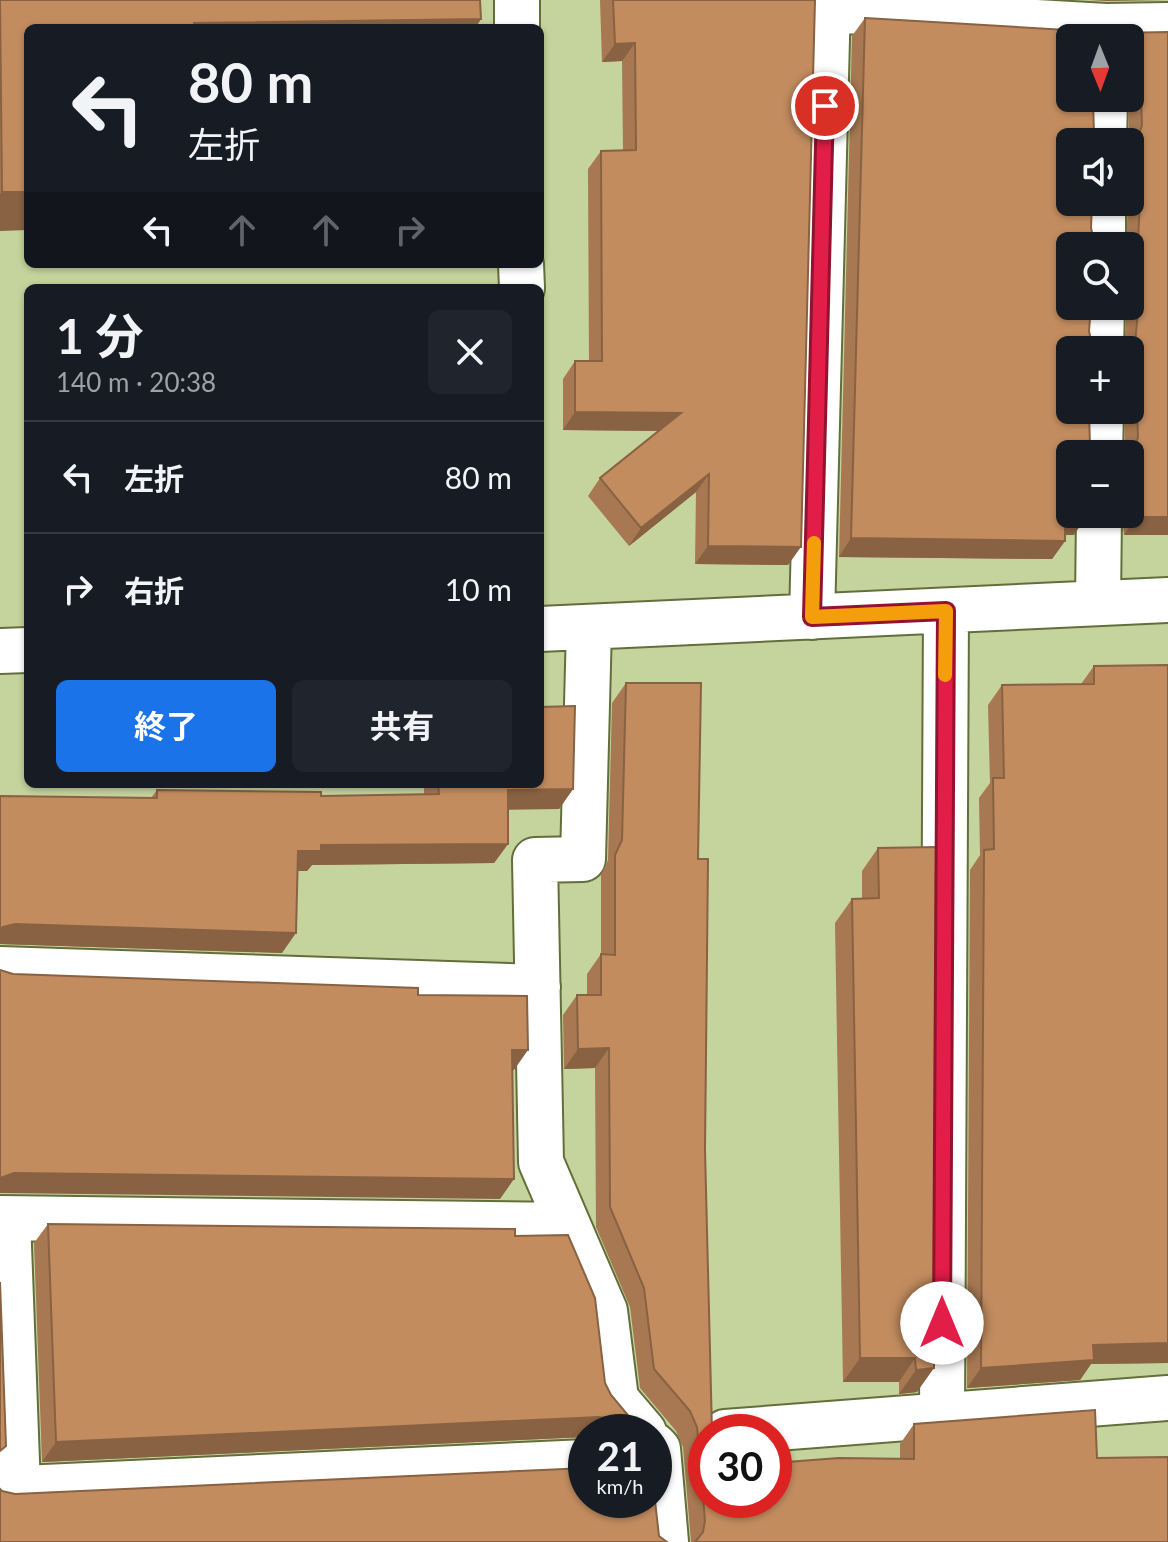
<!DOCTYPE html>
<html lang="ja">
<head>
<meta charset="utf-8">
<style>
  :root { --surface:#171b24; --page:#20242c; --text:#f1f3f6; --muted:#9ea1a6; --line:#363941; --accent:#1a73e8 }
  body { margin:0; font-family:Lato,"Noto Sans JP",sans-serif; background:var(--page); color:var(--text); height:100vh; display:flex; flex-direction:column; font-size:30px; white-space:nowrap }
  * { box-sizing:border-box; margin:0 }
  p { font-size:26px; color:var(--muted) }
  .icon { flex:none; width:44px; height:44px; fill:none; stroke:currentColor; stroke-width:2; stroke-linecap:round; stroke-linejoin:round }
  .map { position:relative; flex:1; overflow:hidden }
  .panel { position:absolute; left:24px; top:284px; width:520px; height:504px; display:flex; flex-direction:column; background:var(--surface); border-radius:12px; box-shadow:0 2px 6px #0004 }
  .panel>* { flex:none }
  .banner { position:absolute; left:24px; top:24px; width:520px; height:244px; border-radius:12px; box-shadow:0 2px 6px #0004; background:#171b24; color:var(--text); overflow:hidden }
  .needle { width:52px; rotate:179deg }
  .tools { position:absolute; left:1056px; top:24px; display:grid; gap:16px }
  .tools a { display:grid; place-items:center; width:88px; height:88px; border-radius:12px; background:var(--surface); box-shadow:0 2px 6px #0004; font-size:40px }
  .speed { position:absolute; left:568px; top:1414px; display:flex; gap:16px; font-size:40px; font-weight:700; text-align:center }
  .speed>* { display:grid; place-content:center; width:104px; height:104px; border-radius:50%; background:var(--surface); box-shadow:0 2px 6px #0004; line-height:1 }
  .speed small { font-size:20px; font-weight:400 }
  .speed .limit { border:12px solid #d22; background:#fff; color:#111 }
  .pin { position:absolute; display:grid; place-items:center; width:68px; height:68px; color:#fff; margin:-34px; border:4px solid #fff; border-radius:50%; box-shadow:0 2px 8px #0007 }
  .me { position:absolute; width:88px; margin:-44px; rotate:0deg; stroke-linejoin:round; filter:drop-shadow(0 0 6px #0008) }
  .turn { display:flex; align-items:center; gap:28px; height:168px; padding:0 32px; font-size:36px }
  .turn .icon { width:104px; height:104px; stroke-width:2.5 }
  .turn b { display:block; font-size:56px; line-height:68px }
  .lanes { display:flex; align-items:center; height:76px; padding:0 32px; background:#0003; justify-content:center; gap:40px; direction:ltr }
  .lanes .off { opacity:.35 }
  .round { display:grid; place-items:center; flex:none; width:84px; height:84px; border-radius:12px; background:var(--page) }
  .head { display:flex; align-items:center; justify-content:space-between; height:136px; padding:0 32px }
  h1 { font-size:48px; font-weight:700; line-height:60px }
  .button { display:flex; gap:16px; margin-top:auto; padding:16px 32px }
  .button a { flex:1; height:92px; border-radius:12px; background:var(--accent); color:#fff; font-size:32px; font-weight:700; line-height:92px; text-align:center }
  .button a+a { background:var(--page); color:var(--text) }
  ul { padding:0; list-style:none }
  li { display:flex; align-items:center; gap:24px; height:112px; padding:0 32px; border-top:2px solid var(--line) }
  li div { flex:1 }
  li b { display:block; font-size:30px }
  li em { font-style:normal }
  .map>svg:first-child { display:block }
  .lines { fill:none; stroke-linecap:round; stroke-linejoin:round }
  .minor-casing { stroke:#636f3b; stroke-width:48 }
  .minor { stroke:#fff; stroke-width:44 }
  .wall { fill:#a77852 }
  .shaded-wall { fill:#886242 }
  .building { fill:#c28c5f; stroke:#886242; stroke-width:2 }
  .route-casing { stroke:#92132f; stroke-width:20 }
  .route { stroke:#e11d48; stroke-width:14 }
  .slow { stroke:#f59e0b; stroke-width:14 }
</style>
</head>
<body>
<div class="map">
<svg width="1168" height="1542" viewBox="0 0 1168 1542">
  <rect width="100%" height="100%" fill="#c5d39c"/>
  <g class="lines">
    <g class="minor-casing">
      <path id="minor" d="M828,10L1106,26L1168,25
        M517,28V0
        M1104,142L1105,98
        M1103,246V202
        M521,264L522,288
        M1101,350L1102,306
        M1100,454L1101,410
        M1098,603L1099,514
        M812,617L828,0
        M589,627L583,859L535,860L541,1162L605,1311L616,1399L644,1432
        M540,629L1168,600
        M0,651L28,650
        M0,969L538,987
        M0,1218L567,1225
        M8,1219L18,1488
        M942,1415L946,611
        M725,1432L1168,1398
        M654,1445L658,1449L666,1542
        M0,1489L586,1462"/>
    </g>
    <use href="#minor" class="minor"/>
  </g>
  <path class="wall" d="M0,0L481,19L475,28H28L0,231Z
    M600,0H815L788,565L695,564L696,492L629,546L588,496L600,478L658,431L563,430V379L575,361H589L588,169L601,151L623,150L622,61L602,62Z
    M865,18L1117,33L1168,32V535H1124L1122,514H1130V454H1125L1124,410H1130V350H1124L1127,306H1130V246H1126L1128,202H1130V142H1129L1128,98H1130V38H1070V350L1074,535H1065V541L1052,559L839,557L852,36Z
    M1168,665V1363L1091,1364L1080,1380L967,1388L970,870L980,855L979,798L990,783L988,705L1002,685L1081,684L1094,666Z
    M626,683L698,859L705,1150L706,1500L900,1459V1444L914,1424L1097,1458L1168,1542H691L683,1447L676,1431L640,1388L630,1307L596,1227L595,1068L564,1069L563,1015L577,995H587V974L601,954V875L608,860L612,703Z
    M424,784H540L573,789L559,809H508V844L494,863L312,865L307,871H297L282,953L0,944L151,798L157,790L321,796L424,794Z
    M936,847L917,1392L899,1394V1382H843L835,923L852,899L862,898V871L878,848Z
    M48,1224L515,1236L605,1383L611,1395L642,1432H586V1437L42,1462L34,1243Z"/>
  <path class="shaded-wall" d="M1089,0H1168L1107,1Z
    M481,19L475,28H190L194,23Z
    M635,43L622,61L602,62L615,44Z
    M2,192H28V230L0,231V194Z
    M575,412L681,413L668,431L563,430Z
    M709,474L696,492L629,546L641,528Z
    M1065,517H1086L1074,535H1052Z
    M1136,517H1168V535H1124Z
    M851,538L1065,541L1052,559L839,557Z
    M708,546L801,547L788,565L695,564Z
    M573,789L559,809L494,810L508,790Z
    M508,844L494,863L312,865L307,871H284L298,851L321,845Z
    M15,924L296,933L282,953L0,944V929L3,927Z
    M609,1048L595,1068L564,1069L578,1049Z
    M512,1050H528L514,1070H498Z
    M14,1173L514,1179L500,1199L0,1193V1178Z
    M1168,1343V1363L1091,1364L1080,1380L967,1388L981,1368L1093,1345Z
    M860,1358H915L899,1382H843Z
    M934,1368L917,1392L899,1394L916,1370Z
    M599,1417L612,1420L604,1432H586V1437L42,1462L56,1442Z"/>
  <path class="building" d="M0,0H480L481,19L194,23V28H28V192H2Z
    M613,0H815L801,547L708,546L709,474L641,528L600,478L681,413L575,412V361H602L601,151L636,150L635,43L615,44Z
    M865,18L1117,33L1168,32V517H1136L1134,484L1130,481V454H1129L1134,450L1138,437L1136,381L1130,374L1129,350L1135,344L1140,288L1136,275L1130,269V247L1138,240L1141,183L1137,171L1130,164V144L1138,138L1142,125L1140,69L1130,59V38H1070V98H1093L1094,135L1101,142H1070V202H1092L1091,228L1094,241L1100,246H1070V306H1091L1089,331L1092,345L1097,350H1070V410H1089L1090,447L1097,454H1070V514H1087L1086,517H1065V541L851,538Z
    M1168,665V1343L1093,1345L1094,1360L981,1368L984,850L994,849L993,778H1004L1002,685L1094,684V666Z
    M626,683H701L698,859H708L705,1150L712,1432H706V1500H774V1463L839,1458L914,1459V1424L1095,1410L1097,1458L1168,1457V1542H695L703,1532L705,1521L697,1427L690,1411L654,1369L644,1288L610,1207L609,1048L578,1049L577,995H601V954L615,955V855L622,840Z
    M575,706L573,789L508,790V844L321,845V851H298L296,933L15,924L3,927L0,929V796L157,798V790L321,792V796L439,794L438,784H540V707Z
    M936,847L934,1368L916,1370L915,1358H860L852,899L879,898L878,848Z
    M0,970L13,974L418,988V995L527,996L528,1050H512L514,1179L14,1173L0,1178Z
    M48,1224L515,1229V1236L568,1235L595,1298L605,1383L611,1395L642,1432H622L621,1429L612,1420L599,1417L56,1442Z
    M0,1282L6,1446L0,1451Z
    M586,1468V1500H654V1492L659,1536L667,1542H0V1489L2,1491L15,1494Z"/>
  <g class="lines">
    <g class="route-casing">
      <path id="route" d="M825,106L812,617L946,611L942,1323"/>
    </g>
    <use href="#route" class="route"/>
    <path class="slow" d="M814,543L812,617L946,611L945,675"/>
  </g>
</svg>
<div class="tools">
<a><svg class="needle" viewBox="-14 -14 28 28"><path d="M0-13l5 13h-10z" fill="#e53935"/><path d="M0 13l5-13h-10z" fill="#9ea1a6"/></svg></a>
<a><svg class="icon" aria-label="sound" viewBox="0 0 24 24"><path d="M4 9h4l5-4v14l-5-4H4zM17 9q2 3 0 6"/></svg></a>
<a><svg class="icon" aria-label="search" viewBox="0 0 24 24"><circle cx="10" cy="10" r="6"/><path d="M15 15l6 6"/></svg></a>
<a>+</a>
<a>−</a>
</div>
<div class="speed"><div>21<small>km/h</small></div><div class="limit">30</div></div>
<div class="pin" style="left:825px;top:106px;background:#d93025"><svg class="icon" aria-label="arrive" viewBox="0 0 24 24"><path d="M6 21V4h12l-3 4 3 4H6"/></svg></div>
<svg class="me" style="left:942px;top:1323px" viewBox="-20 -20 40 40"><circle r="19" fill="#fff"/><path d="M0-13L10 11 0 6-10 11z" fill="#e11d48"/></svg>
<div class="banner">
<div class="turn"><svg class="icon" aria-label="left" viewBox="0 0 24 24"><path d="M17 20v-9H6M10 6l-5 5 5 5"/></svg><div><b>80 m</b>左折</div></div>
<div class="lanes"><svg class="icon" aria-label="left" viewBox="0 0 24 24"><path d="M17 20v-9H6M10 6l-5 5 5 5"/></svg><svg class="icon off" aria-label="ahead" viewBox="0 0 24 24"><path d="M12 20V5M6 11l6-6 6 6"/></svg><svg class="icon off" aria-label="ahead" viewBox="0 0 24 24"><path d="M12 20V5M6 11l6-6 6 6"/></svg><svg class="icon off" aria-label="right" viewBox="0 0 24 24"><path d="M7 20v-9h11M14 6l5 5-5 5"/></svg></div>
</div>
<section class="panel">
<div class="head"><div><h1>1 分</h1><p>140 m · 20:38</p></div><a class="round"><svg class="icon" aria-label="close" viewBox="0 0 24 24"><path d="M6 6l12 12M18 6L6 18"/></svg></a></div>
<ul>
<li><svg class="icon" aria-label="left" viewBox="0 0 24 24"><path d="M17 20v-9H6M10 6l-5 5 5 5"/></svg><div><b>左折</b></div><em>80 m</em></li>
<li><svg class="icon" aria-label="right" viewBox="0 0 24 24"><path d="M7 20v-9h11M14 6l5 5-5 5"/></svg><div><b>右折</b></div><em>10 m</em></li>
</ul>
<div class="button"><a>終了</a><a>共有</a></div>
</section>
</div>
</body>
</html>
